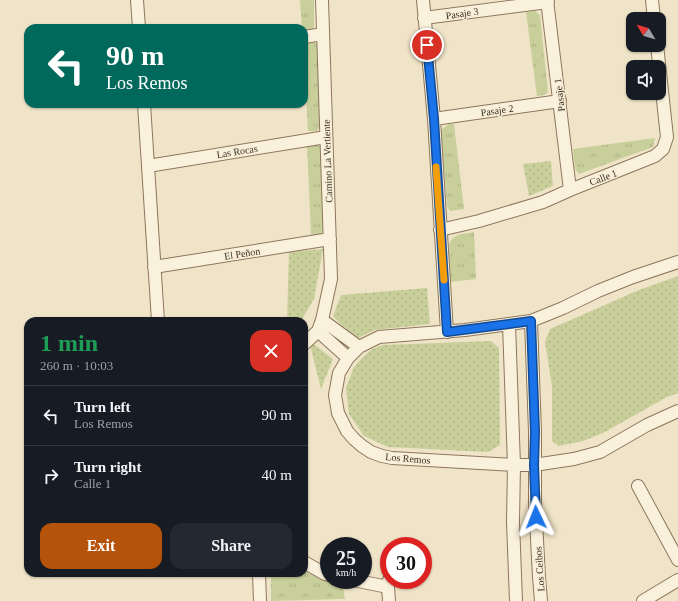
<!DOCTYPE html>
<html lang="en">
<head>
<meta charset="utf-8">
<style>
  :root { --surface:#171b24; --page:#242831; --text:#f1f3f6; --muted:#9ea1a6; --line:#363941; --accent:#b45309 }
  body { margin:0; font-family:Georgia,serif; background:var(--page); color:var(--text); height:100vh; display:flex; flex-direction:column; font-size:15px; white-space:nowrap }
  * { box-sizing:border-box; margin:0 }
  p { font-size:13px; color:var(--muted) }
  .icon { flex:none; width:22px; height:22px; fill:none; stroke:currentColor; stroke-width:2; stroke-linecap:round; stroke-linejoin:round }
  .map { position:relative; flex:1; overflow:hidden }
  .details { position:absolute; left:24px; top:317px; width:284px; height:260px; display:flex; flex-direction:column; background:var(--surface); border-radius:12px; box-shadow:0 1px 3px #0004 }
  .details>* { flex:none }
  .top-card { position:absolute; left:24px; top:24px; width:284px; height:84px; border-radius:12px; box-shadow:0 1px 3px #0004; background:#00695c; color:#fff; overflow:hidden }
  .needle { width:26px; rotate:308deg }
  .controls { position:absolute; left:626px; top:12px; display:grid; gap:8px }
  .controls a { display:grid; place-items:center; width:40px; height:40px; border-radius:8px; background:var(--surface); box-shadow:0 1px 3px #0004; font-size:20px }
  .speed { position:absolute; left:320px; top:537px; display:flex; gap:8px; font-size:20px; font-weight:700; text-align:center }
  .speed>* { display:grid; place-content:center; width:52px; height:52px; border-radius:50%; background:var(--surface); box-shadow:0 1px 3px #0004; line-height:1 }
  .speed small { font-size:10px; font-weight:400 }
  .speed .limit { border:6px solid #d22; background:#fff; color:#111 }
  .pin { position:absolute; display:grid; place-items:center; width:34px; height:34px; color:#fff; margin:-17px; border:2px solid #fff; border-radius:50%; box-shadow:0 1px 4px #0007 }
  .me { position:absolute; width:44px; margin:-22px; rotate:358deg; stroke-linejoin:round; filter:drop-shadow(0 0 3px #0008) }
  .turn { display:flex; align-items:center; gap:14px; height:84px; padding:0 16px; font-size:18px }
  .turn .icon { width:52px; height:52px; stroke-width:2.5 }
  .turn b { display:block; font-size:28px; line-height:34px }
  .round { display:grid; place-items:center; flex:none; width:42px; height:42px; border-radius:12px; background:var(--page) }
  .headline { display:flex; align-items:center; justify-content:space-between; height:68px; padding:0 16px }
  h1 { font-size:24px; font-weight:800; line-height:30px; color:#1e9e55 }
  .action { display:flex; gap:8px; margin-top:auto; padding:8px 16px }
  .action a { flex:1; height:46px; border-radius:12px; background:var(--accent); color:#fff; font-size:16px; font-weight:800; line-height:46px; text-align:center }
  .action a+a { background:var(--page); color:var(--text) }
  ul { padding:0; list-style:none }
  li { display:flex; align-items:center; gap:12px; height:60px; padding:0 16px; border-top:1px solid var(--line) }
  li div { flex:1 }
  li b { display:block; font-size:15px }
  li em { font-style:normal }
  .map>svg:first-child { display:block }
  .grass { fill:url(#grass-tufts) }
  .park { fill:url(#park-dots) }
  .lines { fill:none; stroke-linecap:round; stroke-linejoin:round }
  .minor-casing { stroke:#8d765c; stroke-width:14 }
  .minor { stroke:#faf1dc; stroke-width:12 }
  .route-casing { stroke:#114b97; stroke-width:10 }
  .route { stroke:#1a73e8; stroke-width:7 }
  .slow { stroke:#f59e0b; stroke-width:7 }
  .labels { text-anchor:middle; stroke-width:3; stroke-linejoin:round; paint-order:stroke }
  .street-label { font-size:10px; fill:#3d2e20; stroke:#f7eed8 }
</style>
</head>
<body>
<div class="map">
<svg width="678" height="601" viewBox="0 0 678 601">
  <defs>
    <pattern id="grass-tufts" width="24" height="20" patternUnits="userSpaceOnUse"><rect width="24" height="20" fill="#c9cf9b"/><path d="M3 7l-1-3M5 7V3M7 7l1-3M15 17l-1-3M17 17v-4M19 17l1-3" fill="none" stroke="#aeb285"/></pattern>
    <pattern id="park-dots" width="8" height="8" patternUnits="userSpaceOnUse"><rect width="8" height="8" fill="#c9cf9b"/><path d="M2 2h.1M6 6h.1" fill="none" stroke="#aeb285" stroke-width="1.8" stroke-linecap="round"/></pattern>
  </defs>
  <rect width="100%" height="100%" fill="#f0e4c8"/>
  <path class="grass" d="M300,0H314V27L311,31L304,32V28H302Z
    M535,11L540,15L548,92L544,95L537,96L526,12Z
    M314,41L318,45L320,126L317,131H308L304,60V42Z
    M449,124H454L464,209L450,211L447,206L441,130Z
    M655,138L653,147L579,174L575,169L573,149Z
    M317,144L322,148L324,230L321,234L311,235L307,146Z
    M474,232L476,279L450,282L449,245C453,233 463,234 474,232Z
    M304,570L319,578L343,588L345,599L271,601V573H304Z"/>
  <path class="park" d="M551,161L553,186L529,196L523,164Z
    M323,249L314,299L301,321H287L289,252Z
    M678,276V393L667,397L603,433L583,441L559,446L552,441V386L545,342L550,329L639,290Z
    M427,288L430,324L375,330L356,339L333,316L341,295Z
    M491,341L499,348L500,445L488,452L388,447L364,436L349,414L346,388L354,367L363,357L372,349L383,345Z
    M310,345H315L333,359L321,389Z"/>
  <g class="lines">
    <g class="minor-casing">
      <path id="minor" d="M137,0L139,28
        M423,0L434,119L447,332
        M547,0L570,190
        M652,0L654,19
        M424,18L548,2
        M304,37L323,34
        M144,104L158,321
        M434,119L560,101
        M148,166L326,137
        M440,230L479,221L543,202L570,190L655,156L663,149L667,137L657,45
        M678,262L633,277L598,291L563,308L531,321L465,330L379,337L359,347L348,358L339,373L335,395L338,413L347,431L354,439L362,446L371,452L382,456L392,458L514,465H534L574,459L600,452L647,425L678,411
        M154,267L330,239
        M322,320L359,347
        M531,321L535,432V502L539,577L541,601
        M509,324L514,465L513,522L516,601
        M318,331L348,358
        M304,344L318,331L322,320L331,279L322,0
        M638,486L678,560
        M304,562L325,574L329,575
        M259,573L260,601
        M353,580L388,587
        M389,580L388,587L389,601
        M643,601L678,580"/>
    </g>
    <use href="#minor" class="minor"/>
  </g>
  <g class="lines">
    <g class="route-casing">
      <path id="route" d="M427,45L434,119L447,332L509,324L531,321L535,432L534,465L536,517"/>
    </g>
    <use href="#route" class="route"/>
    <path class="slow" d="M436,167L444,280"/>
  </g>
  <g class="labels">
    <g class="street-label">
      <text transform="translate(462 13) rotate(-8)" y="4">Pasaje 3</text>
      <text transform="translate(559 95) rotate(-97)" y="4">Pasaje 1</text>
      <text transform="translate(497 110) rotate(-8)" y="4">Pasaje 2</text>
      <text transform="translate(237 151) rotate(-9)" y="4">Las Rocas</text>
      <text transform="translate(327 161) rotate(-92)" y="4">Camino La Vertiente</text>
      <text transform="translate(603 177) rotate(-21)" y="4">Calle 1</text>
      <text transform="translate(242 253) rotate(-9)" y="4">El Peñon</text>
      <text transform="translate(408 458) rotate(5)" y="4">Los Remos</text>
      <text transform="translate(539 569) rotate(-94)" y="4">Los Ceibos</text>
    </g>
  </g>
</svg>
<div class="controls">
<a><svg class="needle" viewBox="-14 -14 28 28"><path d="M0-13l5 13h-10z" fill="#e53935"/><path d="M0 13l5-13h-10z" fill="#9ea1a6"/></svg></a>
<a><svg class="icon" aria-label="sound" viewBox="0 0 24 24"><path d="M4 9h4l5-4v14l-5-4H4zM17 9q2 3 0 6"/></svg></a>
</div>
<div class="speed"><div>25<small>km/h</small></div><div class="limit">30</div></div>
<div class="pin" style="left:427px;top:45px;background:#d93025"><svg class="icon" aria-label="arrive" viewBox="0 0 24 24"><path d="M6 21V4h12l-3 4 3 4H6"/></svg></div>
<svg class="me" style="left:536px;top:517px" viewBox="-20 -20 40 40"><path d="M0-17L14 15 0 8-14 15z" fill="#1a73e8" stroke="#fff" stroke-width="4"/></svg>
<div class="top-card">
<div class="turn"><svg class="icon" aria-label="left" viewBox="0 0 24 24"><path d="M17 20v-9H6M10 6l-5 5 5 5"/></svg><div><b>90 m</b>Los Remos</div></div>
</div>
<section class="details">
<div class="headline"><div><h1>1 min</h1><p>260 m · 10:03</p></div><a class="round" style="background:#d93025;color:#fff"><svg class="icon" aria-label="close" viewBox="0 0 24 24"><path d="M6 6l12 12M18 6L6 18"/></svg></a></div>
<ul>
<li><svg class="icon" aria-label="left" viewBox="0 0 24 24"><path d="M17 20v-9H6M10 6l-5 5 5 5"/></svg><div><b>Turn left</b><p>Los Remos</p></div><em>90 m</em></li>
<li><svg class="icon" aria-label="right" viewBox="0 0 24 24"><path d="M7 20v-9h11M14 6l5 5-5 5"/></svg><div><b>Turn right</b><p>Calle 1</p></div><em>40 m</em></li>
</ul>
<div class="action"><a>Exit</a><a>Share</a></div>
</section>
</div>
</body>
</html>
